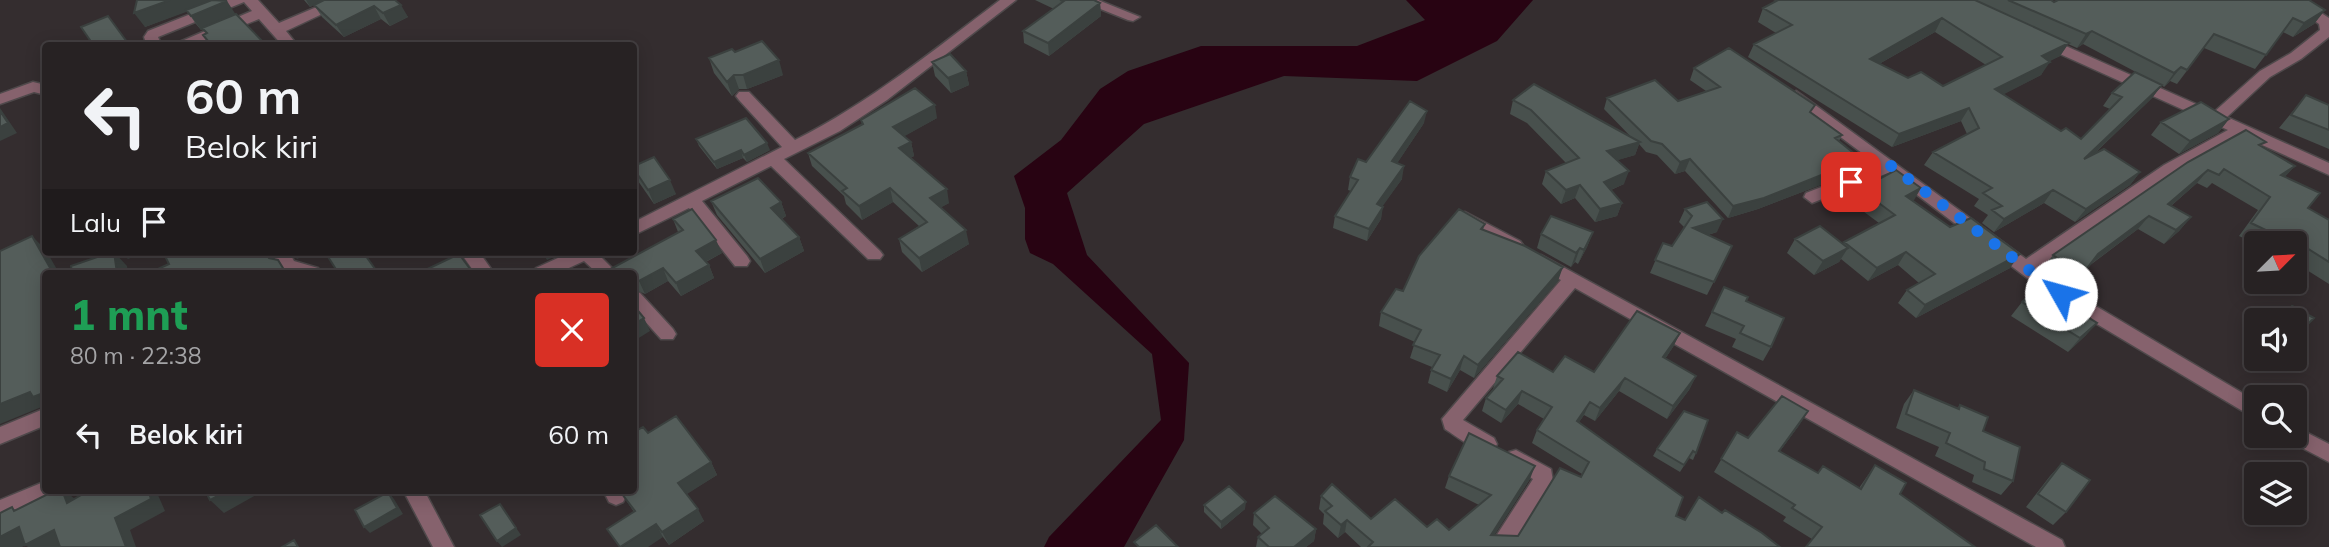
<!DOCTYPE html>
<html lang="id">
<head>
<meta charset="utf-8">
<style>
  :root { --surface:#272223; --page:#2f2a2b; --text:#f1f3f6; --muted:#a4a4a6; --line:#433f41 }
  body { margin:0; font-family:Mulish,sans-serif; background:var(--page); color:var(--text); height:100vh; display:flex; flex-direction:column; font-size:26px; white-space:nowrap }
  * { box-sizing:border-box; margin:0 }
  p { font-size:23px; color:var(--muted) }
  .icon { flex:none; width:38px; height:38px; fill:none; stroke:currentColor; stroke-width:2; stroke-linecap:round; stroke-linejoin:round }
  .map { position:relative; flex:1; overflow:hidden }
  .drawer { position:absolute; left:42px; top:270px; width:595px; height:224px; display:flex; flex-direction:column; background:var(--surface); border-radius:7px; box-shadow:0 4px 18px #0003,0 0 0 2px var(--line) }
  .drawer>* { flex:none }
  .banner { position:absolute; left:42px; top:42px; width:595px; height:214px; border-radius:7px; box-shadow:0 4px 18px #0003,0 0 0 2px var(--line); background:#272223; color:var(--text); overflow:hidden }
  .needle { width:46px; rotate:66deg }
  .fabs { position:absolute; left:2244px; top:231px; display:grid; gap:14px }
  .fabs a { display:grid; place-items:center; width:63px; height:63px; border-radius:7px; background:var(--surface); box-shadow:0 4px 18px #0003,0 0 0 2px var(--line); font-size:35px }
  .pin { position:absolute; display:grid; place-items:center; width:60px; height:60px; color:#fff; margin:-30px; border-radius:14px; box-shadow:0 4px 10px #0006 }
  .me { position:absolute; width:77px; margin:-38px; rotate:308deg; stroke-linejoin:round; filter:drop-shadow(0 0 5px #0008) }
  .turn { display:flex; align-items:center; gap:24px; height:147px; padding:0 28px; font-size:32px }
  .turn .icon { width:91px; height:91px; stroke-width:2.5 }
  .turn b { display:block; font-size:49px; line-height:60px }
  .then { display:flex; align-items:center; height:66px; padding:0 28px; background:#0003; gap:14px; font-size:26px }
  .round { display:grid; place-items:center; flex:none; width:74px; height:74px; border-radius:7px; background:var(--page) }
  .headline { display:flex; align-items:center; justify-content:space-between; height:119px; padding:0 28px }
  h1 { font-size:42px; font-weight:800; line-height:52px; color:#1e9e55 }
  ul { padding:0; list-style:none }
  li { display:flex; align-items:center; gap:21px; height:91px; padding:0 28px }
  li div { flex:1 }
  li b { display:block; font-size:26px }
  li em { font-style:normal }
  .map>svg:first-child { display:block }
  .water { fill:#280312 }
  .lines { fill:none; stroke-linecap:round; stroke-linejoin:round }
  .minor-casing { stroke:#4f494b; stroke-width:3 }
  .minor { fill:#86626d; fill-rule:evenodd }
  .wall { fill:#48504d; fill-rule:evenodd }
  .shaded-wall { fill:#3b413f }
  .building { fill:#545d5a; stroke:#3b413f; stroke-width:2; fill-rule:evenodd }
  .route { stroke:#1a73e8; stroke-width:12; stroke-dasharray:0 21.6 }
</style>
</head>
<body>
<div class="map">
<svg width="2329" height="547" viewBox="0 0 2329 547">
  <rect width="100%" height="100%" fill="#342d2f"/>
  <path class="water" d="M1406,0H1533L1497,41L1417,81L1284,76L1144,124L1067,193L1087,255L1189,363L1184,440L1124,547H1044L1049,537L1161,420L1152,354L1053,264L1030,253L1025,239V208L1014,176L1061,140L1100,89L1128,71L1201,46H1357L1425,20Z"/>
  <g class="lines">
    <g class="minor-casing">
      <path id="minor" d="M226,0H258L279,23L333,0H352L286,31L298,46H283L259,19L192,46H170L252,11L244,2L158,37L162,46H147L144,37L148,31Z
        M1000,0H1016L887,100L840,131L784,159L880,251L883,255L880,259H868L771,166L702,201L747,256L750,261L747,266H735L689,208L634,235V222L782,147L739,100L736,96L739,92H749L795,140C869,103 934,50 1000,0Z
        M1078,0H1098L1140,17L1133,21L1128,20Z
        M2285,0H2301L2329,18V37L2301,59L2270,77L2227,117L2329,163V175L2242,136L2176,173L2038,268L2067,289L2256,401V419L2055,299L1888,173L1812,203L1804,197L1806,193L1878,165L1791,100L1788,96L1796,91L2026,259L2164,165L2228,130L2040,45V39H2050L2214,112L2260,71L2291,53L2320,30L2319,24Z
        M33,82L46,85V95L34,92L0,104V94Z
        M1465,212L1520,241L1523,245L1520,249H1508L1459,222L1457,218L1459,214Z
        M271,252H289L294,261L318,268L321,273L282,271Z
        M460,252H479L494,273H475Z
        M571,252H596L617,273H597L584,261L558,273H533L536,268Z
        M1541,255L2062,540L2065,547H2036L1575,288L1463,420L1494,438L1497,444L1494,450C1478,455 1458,437 1445,429L1442,419L1561,280L1535,266L1532,261Z
        M634,291L640,293L673,329L676,334L673,339H661L634,309Z
        M46,408V425L0,444V427Z
        M2294,426L2329,444V462L2287,440L2285,436H2294Z
        M1516,450L1551,469L1553,481L1511,547H1489L1533,479L1509,464L1506,458L1509,452Z
        M46,481V490H56L53,495L0,518V500Z
        M403,490H424L454,547H433Z
        M603,490H623L626,496L623,502L616,505L609,502Z"/>
    </g>
    <use href="#minor" class="minor"/>
  </g>
  <path class="wall" d="M137,0L236,15L267,46H210L203,35L206,33L203,29L201,30L196,24L187,11L145,27Z
    M304,0H395L408,17L390,26L381,19L344,37L322,17L314,5L310,7Z
    M1035,0H1094L1100,3L1101,16L1049,56L1024,43L1023,31L1054,9Z
    M1773,0H2051L2054,2L2325,10L2314,24L2293,37L2283,32L2255,69L2204,48L2177,84L2170,81L2164,87L2162,85L2152,98L2093,155L2140,172L2130,185L2075,222L2044,203L1994,232L1982,223L1988,215L1974,206L1979,199L1924,165L1933,152L1967,134L1961,121L1892,147L1748,57L1754,44L1776,33L1758,22L1763,8L1776,1ZM1935,32L1986,65L1943,86L1908,78L1879,64ZM2068,44L2077,48L2083,44L2151,80L2112,93L2103,106L2110,109L2081,139L2061,131L2003,94L2041,75L2049,61L2060,56Z
    M735,52L783,75L747,89H739L732,96L714,73L709,58Z
    M932,62L966,71L969,85L951,93L935,76Z
    M1694,68L1811,113L1842,135L1839,141L1856,155L1850,166L1827,175L1823,184L1758,209L1728,218L1685,171L1675,174L1657,155L1646,152L1639,144L1635,155L1617,160L1624,184L1611,190L1622,203L1617,216L1595,222L1575,198L1561,204L1542,184L1546,171L1566,163L1527,123L1510,114L1513,100L1632,138L1604,109L1607,98L1678,101L1706,91L1690,80Z
    M2306,95L2329,105V149L2279,128Z
    M937,118L904,136L911,142L914,156L910,158L949,203L941,207L969,244L922,272L902,252L899,239L919,226L893,202L862,220L846,204L844,196L812,166L808,153L862,124L861,120Z
    M2229,119L2218,133L2179,154L2151,135L2161,122Z
    M1424,123L1397,163L1402,179L1382,206L1381,219L1367,241L1333,228L1335,216L1351,191L1348,190L1350,177L1366,162Z
    M696,139L770,150L747,162L743,158L717,169L699,146Z
    M2261,147L2295,166L2285,176L2308,208L2329,220V284L2294,262V243H2256V244L2239,236L2258,210L2212,183L2207,188L2197,183L2171,206L2191,217L2179,231L2164,244L2138,229L2089,266L2085,271L2093,276L2082,289L2077,292L2043,268L2053,255L2188,162Z
    M634,161L636,165L676,194L654,204L638,181L635,173L634,174Z
    M1860,189L1913,201L2010,268L1916,318L1898,303L1907,290L1919,283L1898,265L1868,281L1841,259L1839,262L1814,275L1787,253L1795,239L1843,244L1844,242L1879,223L1852,203Z
    M711,201L781,202L786,216L782,219L799,237L804,251L765,273L717,215Z
    M1685,209L1717,232L1708,235L1732,246L1707,295L1650,273L1663,243L1672,246L1684,227L1679,222Z
    M673,219L722,253L706,262L709,265L714,278L681,296L668,281L645,294L634,289V273L678,232Z
    M1485,224L1483,230L1558,281L1474,378L1460,370L1447,392L1428,383L1432,367L1410,358L1415,342L1379,326L1381,312L1403,291Z
    M1593,232L1587,247L1578,264L1575,262L1571,267L1537,248L1541,234Z
    M1724,287L1746,301L1771,347L1763,361L1732,347L1736,339L1705,326Z
    M2061,300L2097,323L2085,336L2068,352L2011,316L2022,302Z
    M1680,333L1673,347L1665,359L1696,376L1689,390L1667,419L1619,391L1595,421L1584,415L1579,422L1676,516L1685,520L1722,513L1780,547H1361L1345,532L1338,538L1323,524L1324,514L1319,509L1321,496L1371,519L1449,530L1479,505L1445,488L1449,476L1530,479L1494,535L1518,536L1581,477L1582,474L1532,443L1537,430L1544,419L1518,404L1501,423L1482,411L1486,398L1494,390L1493,389L1497,376L1553,372H1594Z
    M1914,390L1957,408L1960,405L1983,431L2013,481L2001,495L1972,482L1974,475L1935,456L1939,447L1896,428L1904,404Z
    M1684,411L1696,453L1693,460L1689,458L1680,472L1653,456L1657,449Z
    M1800,424L1780,451L1818,473L1859,488L1875,465L1900,494L1812,539L1783,521L1786,517L1714,472L1737,432L1748,438Z
    M648,433L711,462L717,475L686,494L704,521L669,545L663,537L634,512L619,490Z
    M2062,463L2066,512L2053,525L2026,507L2050,476Z
    M1204,505L1245,509L1221,529L1204,512Z
    M1254,513L1316,529L1314,541L1306,547H1256L1258,537L1262,534L1253,525Z"/>
  <path class="shaded-wall" d="M170,0H219L145,27L134,13Z
    M306,0H327L310,7Z
    M227,1L236,15L201,30L191,16Z
    M1100,3L1101,16L1049,56L1048,43Z
    M401,5L408,17L390,26L383,13Z
    M374,6L381,19L344,37L336,25Z
    M2325,10L2314,24L2293,37L2304,23Z
    M1942,18L1935,32L1863,73L1870,59Z
    M2092,31L2083,44L2077,48L2086,34Z
    M2069,43L2060,56L2033,70L2042,56Z
    M779,60L783,75L747,89L743,75Z
    M2050,62L2041,75L1987,103L1995,89Z
    M2181,67L2170,81L2164,87L2174,73Z
    M966,71L969,85L951,93L948,78Z
    M734,75L739,89L732,96L727,82Z
    M2162,85L2152,98L2075,172L2084,159Z
    M935,105L937,118L896,141L893,127Z
    M0,108L17,133L0,141Z
    M1969,108L1961,121L1892,147L1899,134Z
    M1427,111L1424,123L1390,174L1392,161Z
    M2229,119L2218,133L2179,154L2190,141Z
    M911,142L914,156L902,162L899,148Z
    M1640,142L1635,155L1602,165L1607,151Z
    M767,143L770,150L747,162L744,155Z
    M741,150L743,158L717,169L714,162Z
    M1856,155L1850,166L1827,175L1823,184L1758,209L1728,218L1733,206Z
    M1690,159L1685,171L1675,174L1680,162Z
    M1404,166L1402,179L1375,217L1377,204Z
    M2295,166L2283,179L2281,175Z
    M2208,170L2197,183L2157,218L2168,204Z
    M1629,171L1624,184L1599,195L1604,182Z
    M2140,172L2130,185L2075,222L2086,209Z
    M670,180L676,194L654,204L648,190Z
    M1580,185L1575,198L1561,204L1566,190Z
    M890,188L893,202L862,220L859,206Z
    M1921,188L1913,202L1906,196Z
    M947,189L949,203L933,212L930,198Z
    M2053,190L2044,203L1994,232L2004,219Z
    M781,202L786,216L776,222L771,208Z
    M1622,203L1617,216L1595,222L1600,209Z
    M1383,207L1381,219L1367,241L1369,229Z
    M2149,216L2138,229L2087,267L2098,254Z
    M2191,217L2179,231L2164,244L2176,230Z
    M1723,219L1717,232L1687,241L1693,228Z
    M966,230L969,244L922,272L919,258Z
    M1593,232L1587,247L1578,264L1584,250Z
    M32,236L46,250V252H47L59,273H53Z
    M799,237L804,251L765,273L760,259Z
    M716,240L722,253L701,264L696,251Z
    M1580,248L1575,262L1571,267L1576,253Z
    M1848,248L1839,262L1814,275L1823,261Z
    M114,252L127,266L128,273H117Z
    M121,252H144L128,259Z
    M292,252H312L297,259Z
    M502,252H519L505,258Z
    M542,252H564L547,260Z
    M1906,252L1898,265L1868,281L1877,268Z
    M2020,254L2010,268L1916,318L1925,305Z
    M709,265L714,278L681,296L676,283Z
    M1563,267L1558,281L1474,378L1478,365Z
    M663,268L668,281L645,294L639,281Z
    M2093,276L2082,289L2077,292L2088,279Z
    M2069,290L2058,304L2056,297Z
    M644,318L650,331L634,341V324Z
    M2097,323L2085,336L2068,352L2080,338Z
    M1680,333L1673,347L1657,371L1663,357Z
    M1464,356L1460,370L1447,392L1451,379Z
    M1696,376L1689,390L1667,419L1673,406Z
    M1625,378L1619,391L1595,421L1600,408Z
    M1522,391L1518,404L1501,423L1506,410Z
    M30,392H46V408L44,406L0,424V404Z
    M1590,402L1584,415L1571,434L1577,421Z
    M1808,411L1800,424L1771,463L1779,451Z
    M711,462L717,475L684,496L678,483Z
    M1535,466L1530,479L1487,547L1491,535Z
    M62,490H64L76,500L67,503Z
    M148,490H168L158,495L165,511L130,530L136,547H126L115,518Z
    M228,490H265L224,513L210,500Z
    M388,492L394,499L403,514L370,533L364,527Z
    M1246,502L1245,509L1221,529V522Z
    M500,504L521,535L502,547L497,541Z
    M698,509L704,521L669,545L662,532Z
    M1347,520L1345,532L1338,538L1341,525Z
    M656,524L663,537L648,547H622Z
    M19,527L35,540L22,547H0V537Z
    M1316,529L1314,541L1306,547H1294Z
    M54,530L61,547H28L25,545Z"/>
  <path class="building" d="M137,0H170L134,13Z
    M212,0L227,1L191,16L186,10Z
    M324,0H395L401,5L383,13L374,6L336,25L314,5Z
    M1060,0H1094L1100,3L1048,43L1023,31L1064,1Z
    M1778,0H1975L2069,43L2042,56L2050,62L1995,89L2061,131L2066,128L2081,139L2122,97L2112,93L2135,72L2162,85L2084,159L2104,149L2140,172L2086,209L2053,190L2004,219L1992,210L2002,206L1983,193L1992,188L1933,152L1979,128L1969,108L1899,134L1754,44L1792,25L1763,8ZM1942,18L2002,57L1943,86L1921,72L1908,78L1870,59Z
    M2008,0H2051L2054,2L2058,0H2309L2325,10L2304,23L2293,18L2266,55L2214,34L2187,70L2181,67L2174,73L2092,31L2086,34Z
    M236,14L267,46H212L203,35L207,33L202,28Z
    M108,16L130,46H94L81,27Z
    M762,41L779,60L743,75H734L727,82L709,58L732,49L735,52Z
    M1729,48L1815,105L1810,112L1842,135L1835,138L1856,155L1824,168L1829,172L1764,198L1733,206L1690,159L1680,162L1662,144L1651,141L1607,98L1655,80L1678,101L1720,87L1694,68Z
    M950,54L966,71L948,78L932,62Z
    M1534,84L1640,142L1607,151L1629,171L1604,182L1622,203L1600,209L1580,185L1566,190L1546,171L1579,158L1531,110L1513,100Z
    M915,88L935,105L893,127L911,142L899,148L947,189L930,198L966,230L919,258L899,239L927,222L890,188L859,206L842,191L847,188L808,153L863,124L861,120Z
    M2306,95L2329,105V130L2291,115Z
    M1410,101L1427,111L1392,161L1404,166L1377,204L1383,207L1369,229L1335,216L1358,180L1350,177L1358,159L1366,162Z
    M2201,102L2229,119L2190,141L2161,122Z
    M0,111L8,123L0,127Z
    M746,118L767,143L744,155L741,150L714,162L696,139Z
    M2246,130L2266,142L2259,145L2295,166L2281,175L2320,193L2308,208L2329,220V262L2291,238L2289,241L2251,223L2270,197L2224,169L2219,175L2208,170L2168,204L2191,217L2176,230L2149,216L2098,254L2085,271L2093,276L2088,279L2053,255L2188,162Z
    M654,157L670,180L648,190L634,169V166Z
    M1896,170L1921,188L1906,196L1950,227L1971,218L2020,254L1925,305L1907,290L1935,274L1906,252L1877,268L1844,242L1895,215L1860,189Z
    M758,178L781,202L771,208L799,237L760,259L711,201Z
    M1707,202L1723,219L1693,228L1732,246L1714,282L1655,260L1663,243L1672,246L1692,216L1685,209Z
    M692,209L716,240L696,251L709,265L676,283L663,268L639,281L634,279V273H603L683,230L673,219Z
    M1459,209L1485,224L1481,229L1525,246L1563,267L1478,365L1464,356L1451,379L1431,370L1440,355L1413,345L1421,330L1381,312L1396,289L1403,291L1419,256Z
    M1551,216L1593,232L1584,250L1580,248L1576,253L1541,234Z
    M1820,226L1848,248L1823,261L1795,239Z
    M32,236L53,273H46V392L33,397L30,392L0,404V251Z
    M112,252H114L117,273H72L71,266Z
    M163,252H265L269,258L278,260L286,273H149L169,264Z
    M325,252H363L378,273H334L337,271Z
    M459,254L473,273H419Z
    M2050,276L2069,290L2056,297L2097,323L2080,338L2022,302Z
    M1724,287L1748,297L1746,301L1784,318L1771,347L1740,333L1744,326L1712,312Z
    M634,306L644,318L634,324Z
    M2292,306L2314,318L2295,337L2294,320H2278Z
    M1637,311L1680,333L1663,357L1696,376L1673,406L1625,378L1600,408L1590,402L1577,421L1683,497L1676,516L1685,520L1699,497L1722,513L1725,510L1762,533L1780,547H1368L1373,542L1347,520L1341,525L1325,511L1332,506L1321,496L1332,484L1371,519L1395,499L1427,527L1437,519L1449,530L1491,495L1449,476L1469,433L1535,466L1491,535L1518,536L1560,468L1581,477L1589,462L1537,430L1552,407L1522,391L1506,410L1486,398L1503,379L1497,376L1518,352L1553,372L1565,356L1594,372Z
    M1914,390L1959,409L1960,405L1988,417L1983,431L2020,447L2013,481L1984,469L1985,462L1946,443L1950,433L1906,414Z
    M1782,396L1808,411L1779,451L1818,473L1823,466L1861,489L1875,465L1906,483L1900,494L1975,547H1806L1822,527L1792,508L1795,505L1721,459L1737,432L1748,438Z
    M1684,411L1708,420L1696,453L1693,451L1684,465L1657,449Z
    M676,416L711,462L678,483L698,509L662,532L656,524L620,547L607,529L635,511L619,490H634V432L643,427L648,433Z
    M2062,463L2090,480L2066,512L2038,494Z
    M1229,486L1246,502L1221,522L1204,505Z
    M56,490H62L67,503L90,490H148L151,499L115,518L126,547H60L54,530L25,545L19,527L0,537V513L12,507L14,511Z
    M205,490H228L210,500Z
    M388,492L397,508L364,527L355,510Z
    M1275,496L1316,529L1294,547H1269L1258,537L1269,528L1254,513Z
    M500,504L516,528L497,541L480,515Z
    M1156,525L1178,547H1139L1134,542Z
    M294,540L298,547H282Z"/>
  <g class="lines">
    <path class="route" d="M1851,182L1891,166L2061,294"/>
  </g>
</svg>
<div class="fabs">
<a><svg class="needle" viewBox="-14 -14 28 28"><path d="M0-13l5 13h-10z" fill="#e53935"/><path d="M0 13l5-13h-10z" fill="#a4a4a6"/></svg></a>
<a><svg class="icon" aria-label="sound" viewBox="0 0 24 24"><path d="M4 9h4l5-4v14l-5-4H4zM17 9q2 3 0 6"/></svg></a>
<a><svg class="icon" aria-label="search" viewBox="0 0 24 24"><circle cx="10" cy="10" r="6"/><path d="M15 15l6 6"/></svg></a>
<a><svg class="icon" aria-label="layers" viewBox="0 0 24 24"><path d="M12 4l9 5-9 5-9-5zM3 14l9 5 9-5"/></svg></a>
</div>
<div class="pin" style="left:1851px;top:182px;background:#d93025"><svg class="icon" aria-label="arrive" viewBox="0 0 24 24"><path d="M6 21V4h12l-3 4 3 4H6"/></svg></div>
<svg class="me" style="left:2061px;top:294px" viewBox="-20 -20 40 40"><circle r="19" fill="#fff"/><path d="M0-13L10 11 0 6-10 11z" fill="#1a73e8"/></svg>
<div class="banner">
<div class="turn"><svg class="icon" aria-label="left" viewBox="0 0 24 24"><path d="M17 20v-9H6M10 6l-5 5 5 5"/></svg><div><b>60 m</b>Belok kiri</div></div>
<div class="then">Lalu<svg class="icon" aria-label="arrive" viewBox="0 0 24 24"><path d="M6 21V4h12l-3 4 3 4H6"/></svg></div>
</div>
<section class="drawer">
<div class="headline"><div><h1>1 mnt</h1><p>80 m · 22:38</p></div><a class="round" style="background:#d93025;color:#fff"><svg class="icon" aria-label="close" viewBox="0 0 24 24"><path d="M6 6l12 12M18 6L6 18"/></svg></a></div>
<ul>
<li><svg class="icon" aria-label="left" viewBox="0 0 24 24"><path d="M17 20v-9H6M10 6l-5 5 5 5"/></svg><div><b>Belok kiri</b></div><em>60 m</em></li>
</ul>
</section>
</div>
</body>
</html>
